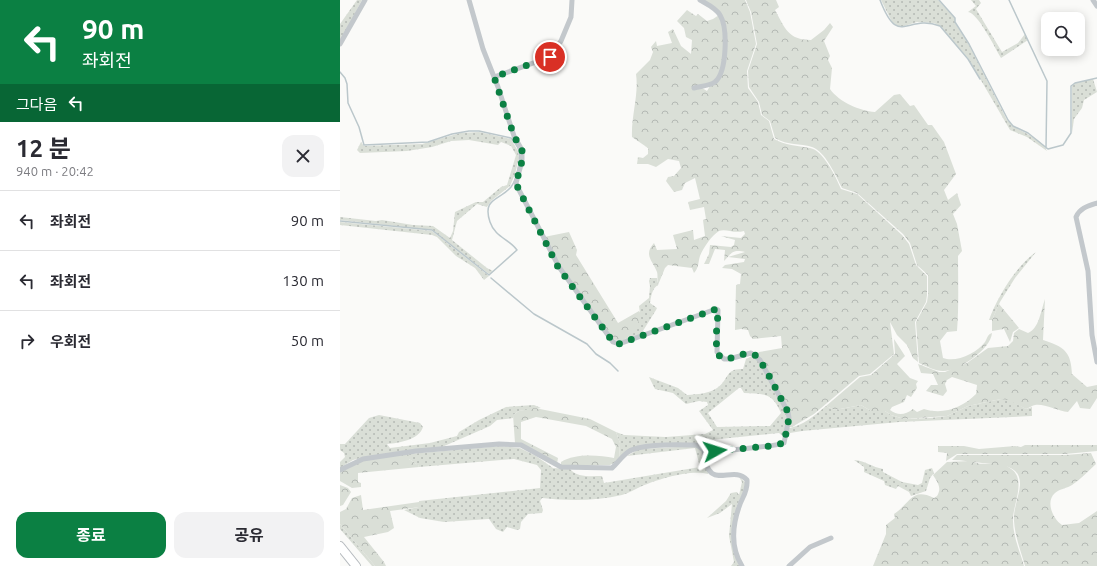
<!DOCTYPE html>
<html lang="ko">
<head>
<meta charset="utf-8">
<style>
  :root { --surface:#fff; --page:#f2f2f3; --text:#2b2b33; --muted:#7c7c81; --line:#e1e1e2; --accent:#0b8043 }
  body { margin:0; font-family:Ubuntu,"Noto Sans KR",sans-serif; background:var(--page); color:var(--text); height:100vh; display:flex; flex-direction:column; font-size:15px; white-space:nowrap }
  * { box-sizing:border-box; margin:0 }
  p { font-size:13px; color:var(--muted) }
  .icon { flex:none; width:22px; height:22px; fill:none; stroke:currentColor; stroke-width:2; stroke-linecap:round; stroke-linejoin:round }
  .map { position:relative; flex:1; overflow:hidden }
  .sheet { display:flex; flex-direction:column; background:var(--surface); width:340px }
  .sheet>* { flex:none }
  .top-card { background:#0b8043; color:#fff; overflow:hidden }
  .buttons { position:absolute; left:701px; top:12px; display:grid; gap:8px }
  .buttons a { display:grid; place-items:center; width:44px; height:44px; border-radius:8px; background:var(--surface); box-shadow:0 2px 10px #0003; font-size:20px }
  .pin { position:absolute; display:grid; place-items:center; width:34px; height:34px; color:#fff; margin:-17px; border:2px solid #fff; border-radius:50%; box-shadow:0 1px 4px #0007 }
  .me { position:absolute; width:44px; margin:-22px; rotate:84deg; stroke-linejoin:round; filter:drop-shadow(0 0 3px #0008) }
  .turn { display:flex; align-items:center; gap:14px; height:84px; padding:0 16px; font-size:18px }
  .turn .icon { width:52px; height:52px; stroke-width:2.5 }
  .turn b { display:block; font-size:28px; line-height:34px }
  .then { display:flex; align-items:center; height:38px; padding:0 16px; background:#0003; gap:8px; font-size:15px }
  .round { display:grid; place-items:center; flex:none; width:42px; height:42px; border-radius:12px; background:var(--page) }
  .overview { display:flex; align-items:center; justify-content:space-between; height:68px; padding:0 16px }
  h1 { font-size:24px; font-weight:700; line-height:30px }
  .action { display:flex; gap:8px; margin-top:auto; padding:8px 16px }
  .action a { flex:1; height:46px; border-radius:12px; background:var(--accent); color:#fff; font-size:16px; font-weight:700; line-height:46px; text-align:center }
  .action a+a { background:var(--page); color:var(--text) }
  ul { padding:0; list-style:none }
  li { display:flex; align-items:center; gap:12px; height:60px; padding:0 16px; border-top:1px solid var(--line) }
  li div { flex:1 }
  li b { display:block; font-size:15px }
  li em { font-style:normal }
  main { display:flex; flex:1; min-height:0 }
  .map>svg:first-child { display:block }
  .grass { fill:url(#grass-dots); fill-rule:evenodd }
  .forest { fill:url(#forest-crowns) }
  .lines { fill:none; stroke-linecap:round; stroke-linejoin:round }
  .stream { stroke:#bbc7cb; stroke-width:1.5 }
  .trunk-casing { stroke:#b4b9bd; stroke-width:10 }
  .minor { stroke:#c3c8cc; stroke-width:5 }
  .trunk { stroke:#fff; stroke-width:8 }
  .route { stroke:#0b8043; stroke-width:7; stroke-dasharray:0 12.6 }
</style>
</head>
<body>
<main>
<section class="sheet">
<div class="top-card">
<div class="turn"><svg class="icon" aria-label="left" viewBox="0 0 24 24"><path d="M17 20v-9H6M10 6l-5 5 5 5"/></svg><div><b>90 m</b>좌회전</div></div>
<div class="then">그다음<svg class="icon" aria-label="left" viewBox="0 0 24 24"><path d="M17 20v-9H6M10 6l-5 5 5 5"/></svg></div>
</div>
<div class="overview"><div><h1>12 분</h1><p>940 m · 20:42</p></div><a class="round"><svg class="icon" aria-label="close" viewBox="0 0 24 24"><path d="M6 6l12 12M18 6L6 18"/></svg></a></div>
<ul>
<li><svg class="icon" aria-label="left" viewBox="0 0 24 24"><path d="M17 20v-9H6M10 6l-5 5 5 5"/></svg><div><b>좌회전</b></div><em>90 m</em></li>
<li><svg class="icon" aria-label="left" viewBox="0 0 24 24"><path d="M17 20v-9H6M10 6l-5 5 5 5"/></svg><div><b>좌회전</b></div><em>130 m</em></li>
<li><svg class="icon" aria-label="right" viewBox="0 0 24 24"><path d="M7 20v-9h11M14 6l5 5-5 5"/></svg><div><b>우회전</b></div><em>50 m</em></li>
</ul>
<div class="action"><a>종료</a><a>공유</a></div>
</section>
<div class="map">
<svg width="757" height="566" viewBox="0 0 757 566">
  <defs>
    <pattern id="grass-dots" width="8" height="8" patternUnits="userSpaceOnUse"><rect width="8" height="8" fill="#dadfd7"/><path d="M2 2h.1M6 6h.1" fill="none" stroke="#b4b9b4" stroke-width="1.8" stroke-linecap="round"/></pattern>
    <pattern id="forest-crowns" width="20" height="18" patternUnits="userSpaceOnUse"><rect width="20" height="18" fill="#dadfd7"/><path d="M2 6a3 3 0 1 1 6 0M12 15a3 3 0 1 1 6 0" fill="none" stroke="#b4b9b4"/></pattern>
  </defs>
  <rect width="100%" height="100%" fill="#fafaf8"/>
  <path class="grass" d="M17,0H22L0,41V24Z
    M541,0H598L615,18V23L629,45L667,120C677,133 700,135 707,151L687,137L670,130L628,58L600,26L594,23L577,22L561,27L557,26L552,22Z
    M631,0H639L641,3L636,9L662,52L678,43L685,34L688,40L661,58C655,48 638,13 628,12L636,6Z
    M753,79L757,92L744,100L742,108L734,119L732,133V86L735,83Z
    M139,132L171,139L178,151L179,158L175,174L170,186L151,201L147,207L137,204L117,221L112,240L147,268L153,271L149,274L92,230L0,220V217L36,221L42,220L73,225L93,226L110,238L113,231L115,212L136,202H143L161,187L167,185L176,155L171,146L161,142L158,145L129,140L111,141L92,147L67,151L20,153L17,150L21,142L24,146L82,144L120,133Z
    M0,222L92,231L149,276L144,280L135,268L116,256L97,237L92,235L0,225Z
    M696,252L675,278L660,302L652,320H649C657,298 676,266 696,252Z
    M310,278H317L318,285C312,288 311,297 310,303L317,308L316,310L301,334L281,342L289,336L300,313L299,306L309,298L310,286L309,281Z
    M412,356L418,359L447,414L444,437L439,433L360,441L356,443L300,445L279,460L280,443L276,432L284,435L326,437L365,434L373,430L359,411L368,405L367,402L359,401L346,404L333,393L315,389L309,377L338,388L347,395C358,394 368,394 377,388C389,380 385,368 403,369L406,359ZM399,388H401L404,393C424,394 432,392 441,413L430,426L377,427L368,413Z
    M661,399H668L686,409L692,407V416L559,422L462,431L450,433L447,437L448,428C462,427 476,414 486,406L495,410L521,405L531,411H545L551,415L564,419L590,418L607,416L628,406Z
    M194,405L201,408L179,411L173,415V418L157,420L150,426L102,447L25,457L13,460L0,468V462L5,457L4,453L0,450V444H5L29,418L39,415L80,423L83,427C79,440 59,443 47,444L50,448L90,443L117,436L119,432L139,420L166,407Z
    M161,446L180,448L196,456L213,468L230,469C237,478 252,476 262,476L264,483L360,467L355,448L287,456L299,449L356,446L362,450L368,472V474C351,469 318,479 302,486C295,489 289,493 282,495C257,501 227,501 202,498L200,501L203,510L202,513L188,514L181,522L180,529L177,530L167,527L163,532L156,529L149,519L104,522L80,518L64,510L79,507V501L200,488L201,470L197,465L174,459L79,467L78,465L69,459V454Z
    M514,460C526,461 532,467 543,469V472L562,482L578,485L582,483L585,470L592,468L594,473L590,478L586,491L571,496L569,492L558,486L556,489L545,485L544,481L524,472V467Z
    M399,477L405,482L406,487L397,505L393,529L399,566H391L394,562L389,536L392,504L380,513L367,518L386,501L391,493L397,492L399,495L402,482Z
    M0,524L35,566H32L0,529Z"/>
  <path class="forest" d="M363,0H405L410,12L416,44L407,71L408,88L418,102L421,115L429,121L434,139C445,145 457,146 470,148C483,150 496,177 501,189L517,194L562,235L569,244L576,265L587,276V295L586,302L575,322L578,362L573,358L567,345L557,335L550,322L554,354L530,374L519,376L474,414L452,427H449L451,416L449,411L422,360L416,355L419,352L442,348L441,336L413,339L410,336L408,330L401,329L395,330L396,285L400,284L401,274L392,269L382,268L385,265L404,262L405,259L388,257L405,252C392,249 391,254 384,261L385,250L375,249L369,264H364L369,254L370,245L391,247L394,245L395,240L381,236L401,238L405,234L404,231C393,234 386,228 379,231C372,235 363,248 360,256C358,262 359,268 354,273L352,268L328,265L325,268L318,285C317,281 318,275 317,272C313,261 303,255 314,243L317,250L337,249L333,235L353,230L354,240L365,236L363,220L366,219L364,207L350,210L348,202L360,199L355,178L345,183L342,190L334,192L326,181L328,177L334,176L341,168L339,161L328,159L316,167L308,164H297L298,157L303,158L308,154V148L292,137C291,116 299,95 296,74L310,60L313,52L311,47L316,41L317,46L332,43L328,32L333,29L341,46L351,54L352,40L346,37L344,28L337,21L347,10L356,16L358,14L367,21L373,19L379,15C385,29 388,70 375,81C369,86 361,85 354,87L355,89L362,88L367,91L370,86L378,81C381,76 382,69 383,63C389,36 389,14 363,0Z
    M406,0H436L439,7L435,10C445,28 448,40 471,40L484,30L490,23L493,27L484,41L490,56L488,60L492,68L490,89C499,102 520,111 535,112L554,95L560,94L570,106L574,105L588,125H592L604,142L616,174L604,190L608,200L617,193L621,205L613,214L617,224L622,251L618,256C618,280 619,306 617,331L607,332L600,341L603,358C616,363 637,353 645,342C648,337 647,335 652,333C651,349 619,371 603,371C595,371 586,366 579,363L576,322L587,302L588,295V275L577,265L570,243L563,234L517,193L502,188C496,176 485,151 472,147C460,143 448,146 435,138L430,121L422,115L419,102L409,87L408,71L417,44L411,12Z
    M229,232L237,250L236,255L278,323L299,311L301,314L295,332L281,342L273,339L219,266L204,237Z
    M705,299L703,340C724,347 731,351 732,374L747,387L757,385V398L750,409L740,408L737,401L728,412C718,411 703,403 695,405C693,405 689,408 686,409L668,400L661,399L628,406L607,416L564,419L551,415L545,411H531L521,405L495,410L486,406L520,377L531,375L555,354L554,339L565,356L557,364L570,378L578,381L576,384L577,388L571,397L567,395L564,402L552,407L550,410C558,416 565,415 573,409L577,412L584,409C603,415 622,408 636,394L637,385L612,377L607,380L605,384L607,391L603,396L586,391L591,385H598L593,374L581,373L578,364L599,372H605L627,363L648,348L668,346L673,341L674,333L679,329L688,333C699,329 701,310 705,299Z
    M659,304L679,328L673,332L670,342L664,329L652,331V320Z
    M195,408L250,419L276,432L280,443L279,460L270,465L221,466V462C235,453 259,455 274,458L276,447L272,439L246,426L196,417L181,422V439L218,458L217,464L175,443L173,415L179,411Z
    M685,445H757V451L725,454H617L606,461L607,453L598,452V446H624L639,449L675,446L681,447Z
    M751,453L756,464C748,471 741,479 732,485C728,488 719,489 715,493C705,502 713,519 722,525L739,523L757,511V566H685C681,551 675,537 674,521C673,509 679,497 680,485C681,463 657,465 642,463C632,462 623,460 612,460L617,455H725Z
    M69,454V459L78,465L79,467L18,473V482L21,483V487L12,488L0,481V472L17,461Z
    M631,461C643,467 657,461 668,467C689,477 672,505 673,521C673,537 680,551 684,566H533L546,534V525L555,518L554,514C571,503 571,487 594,498L597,496C602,488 598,483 593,475L607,462Z
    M0,485L8,488L11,492L3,505L0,506Z
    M21,495L23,510L79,502L80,507L50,511L54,528L48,532L24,537L44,562L46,566H35L0,524V512L6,509L12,498Z"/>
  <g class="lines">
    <path class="stream" d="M540,0C559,49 566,13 600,26L628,59L640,79
      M599,0L615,18V22L629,44L668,120L673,126L688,133L708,149L723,145L731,133V86L735,83L757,78
      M669,0L707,81L706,148
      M0,72L5,78L7,84L8,103L19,127L24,145L88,142L112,134L129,131H139L171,138C174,142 178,146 179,151C181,160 177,179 171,187C159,201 142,198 150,222C155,237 169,239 177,250L149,275L92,230L0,221
      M151,278L194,314L247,344L256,354L270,363L278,371"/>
    <g class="trunk-casing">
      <path id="trunk" d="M0,546L16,566"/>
    </g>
    <path class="minor" d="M753,0L757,6
      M0,44L25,0
      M154,77L210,57L221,41L231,17L232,0
      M354,88C361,86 369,86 375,82C387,72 388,28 380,15C376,8 367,4 360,0
      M757,203C748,206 740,208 736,217L748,271L752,335L757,362
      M364,450C367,495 392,463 407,480C408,492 402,497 399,507C392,527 391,548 402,566
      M0,470L23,459L76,451L159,444L181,445L221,467L272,468C278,463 281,457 288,452C300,443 340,445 356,445C359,446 362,449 364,450C373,453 435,446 444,443L449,418L448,412L420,360L411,353L389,359H384L377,352L378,310L376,309L279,344L273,342L219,267L178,188L176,183L182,161V150L174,136L158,87L143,49L129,0
      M449,566L470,547L491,538"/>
    <use href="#trunk" class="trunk"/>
  </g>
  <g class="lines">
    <path class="route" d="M210,57L154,77L174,136L182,150V161L176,183L178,188L218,267L268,335L273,342L279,344L376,309L378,310C378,324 373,345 380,357C392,363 403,349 415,355L425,368L448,412L449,418L444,443L431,446L375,451"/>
  </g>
</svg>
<div class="buttons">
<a><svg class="icon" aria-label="search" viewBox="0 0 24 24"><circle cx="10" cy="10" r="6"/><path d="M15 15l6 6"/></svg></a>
</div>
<div class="pin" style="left:210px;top:57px;background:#d93025"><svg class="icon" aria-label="arrive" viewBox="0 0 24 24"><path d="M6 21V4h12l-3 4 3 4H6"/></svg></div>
<svg class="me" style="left:375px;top:451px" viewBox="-20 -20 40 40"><path d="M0-17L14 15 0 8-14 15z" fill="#0b8043" stroke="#fff" stroke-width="4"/></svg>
</div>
</main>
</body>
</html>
